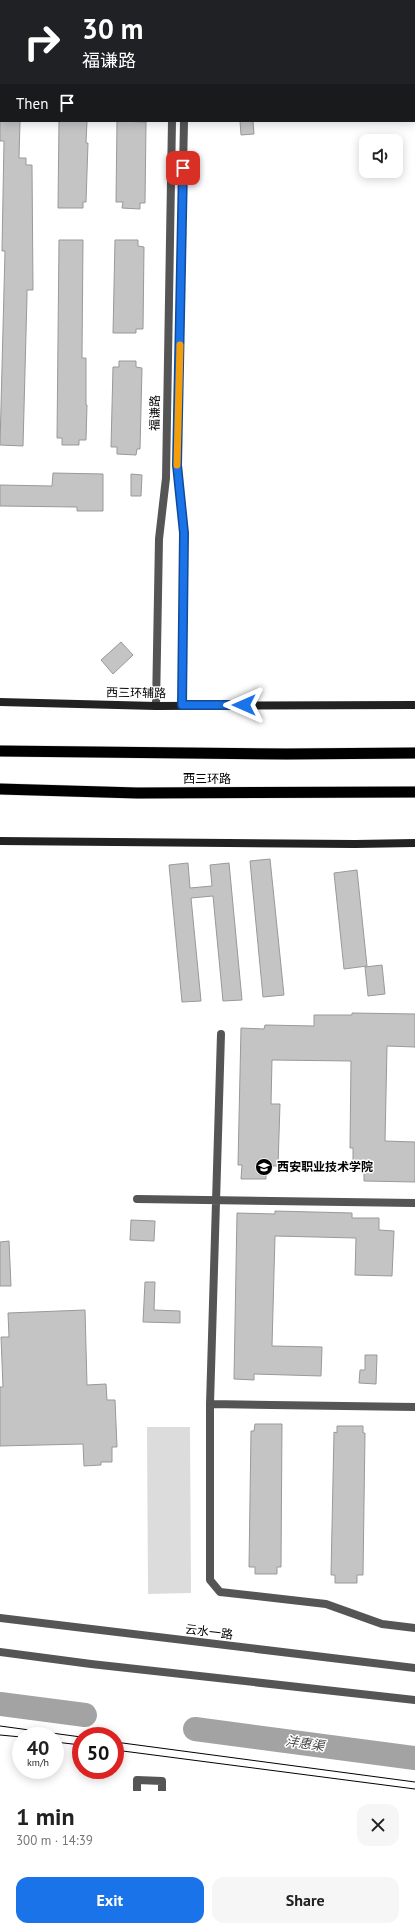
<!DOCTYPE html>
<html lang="en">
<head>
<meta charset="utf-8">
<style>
  :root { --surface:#fff; --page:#f6f6f6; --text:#222; --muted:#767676; --accent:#1a73e8 }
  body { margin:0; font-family:"PT Sans","Noto Sans SC",sans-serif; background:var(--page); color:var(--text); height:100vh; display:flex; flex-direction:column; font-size:15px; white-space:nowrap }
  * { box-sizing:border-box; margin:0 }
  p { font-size:13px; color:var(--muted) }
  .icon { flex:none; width:22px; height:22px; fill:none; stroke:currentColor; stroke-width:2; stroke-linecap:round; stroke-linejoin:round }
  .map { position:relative; height:1791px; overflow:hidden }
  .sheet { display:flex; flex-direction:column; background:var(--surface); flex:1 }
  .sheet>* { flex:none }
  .hud { position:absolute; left:0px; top:0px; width:415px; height:122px; box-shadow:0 2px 10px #0003; background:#202124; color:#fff; overflow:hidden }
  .buttons { position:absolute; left:359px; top:134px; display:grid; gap:8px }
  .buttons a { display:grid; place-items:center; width:44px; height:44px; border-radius:8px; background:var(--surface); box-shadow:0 2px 10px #0003; font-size:20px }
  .speed { position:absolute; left:12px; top:1727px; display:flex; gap:8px; font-size:20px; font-weight:700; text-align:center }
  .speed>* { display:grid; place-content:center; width:52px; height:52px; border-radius:50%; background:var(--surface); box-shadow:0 2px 10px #0003; line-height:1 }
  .speed small { font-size:10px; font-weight:400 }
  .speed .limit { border:6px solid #d22; background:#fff; color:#111 }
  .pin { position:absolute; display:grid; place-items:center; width:34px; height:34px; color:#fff; margin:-17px; border-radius:8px; box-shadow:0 2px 6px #0006 }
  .me { position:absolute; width:44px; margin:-22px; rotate:270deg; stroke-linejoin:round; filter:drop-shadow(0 0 3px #0008) }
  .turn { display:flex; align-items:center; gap:14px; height:84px; padding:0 16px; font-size:18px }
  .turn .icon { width:52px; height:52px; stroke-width:2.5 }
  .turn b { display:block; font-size:28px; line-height:34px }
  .then { display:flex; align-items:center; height:38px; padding:0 16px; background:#0003; gap:8px; font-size:15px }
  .round { display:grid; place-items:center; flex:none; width:42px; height:42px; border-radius:12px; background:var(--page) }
  .head { display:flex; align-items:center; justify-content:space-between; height:68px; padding:0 16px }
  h1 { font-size:24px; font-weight:700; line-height:30px }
  .cta { display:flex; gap:8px; margin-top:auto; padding:8px 16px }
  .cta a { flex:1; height:46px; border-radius:12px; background:var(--accent); color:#fff; font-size:16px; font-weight:700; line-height:46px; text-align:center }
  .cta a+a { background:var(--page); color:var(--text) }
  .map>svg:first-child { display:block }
  .green { fill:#dcdcdc }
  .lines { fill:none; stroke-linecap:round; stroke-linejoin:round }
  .river { stroke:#a3a3a3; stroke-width:24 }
  .building { fill:#c4c4c4; stroke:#999 }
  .trunk-casing { stroke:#dbdbdb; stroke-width:12 }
  .minor { stroke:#555; stroke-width:8 }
  .tertiary { stroke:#555; stroke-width:8 }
  .secondary { stroke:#222; stroke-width:8 }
  .trunk { stroke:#000; stroke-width:11 }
  .tram { stroke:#000; stroke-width:1 }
  .route-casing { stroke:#114b97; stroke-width:10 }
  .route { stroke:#1a73e8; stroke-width:7 }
  .slow { stroke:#f59e0b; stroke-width:7 }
  .labels { text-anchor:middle; stroke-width:3; stroke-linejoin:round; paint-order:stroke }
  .street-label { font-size:12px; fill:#000; stroke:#fff }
  .poi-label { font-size:12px; font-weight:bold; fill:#000; stroke:#fff; text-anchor:start }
  .water-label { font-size:13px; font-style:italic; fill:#444; stroke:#fff }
</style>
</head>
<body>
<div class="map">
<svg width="415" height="1791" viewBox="0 0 415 1791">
  <rect width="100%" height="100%" fill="#fff"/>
  <path class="green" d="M147,1427H190L191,1593L148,1594Z"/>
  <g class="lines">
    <path class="river" d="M0,1704L85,1715
      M195,1729L415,1758"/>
  </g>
  <path class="building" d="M0,121H20L19,158H26V165H32L33,290H27V296L23,446L0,445L5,251H2L4,141H0Z
    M59,121H87L86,143H88L86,202H83V208H58Z
    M117,121L146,122L145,203H140V209L122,208L123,202H116Z
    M240,121H253L254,134L241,135Z
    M59,240H83L82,358H86V405H87L86,440H79V445H62V438H57Z
    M115,240H138V246L144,247L143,329H136V333H113Z
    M119,361H136V367L142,368L140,449H137L136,455L117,454V447H111L113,367H119Z
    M53,473L103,474V511H77V507L0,506V485L52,486Z
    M131,474L142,475L141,496H131Z
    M121,642L133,655L113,674L101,660Z
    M270,859L284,995L263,997L250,861Z
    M188,863L190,888L212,886L210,865L229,863L242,1000L223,1001L213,896L191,898L201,1001L182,1002L169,865Z
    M357,870L367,966L344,969L334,873Z
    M382,965L385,994L368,996L365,967Z
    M352,1013L415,1014V1047L387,1046L385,1141L415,1142V1182L364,1181V1163H353V1148H350L351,1061L272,1060L271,1104H280L278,1166H266V1179H241L242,1165H238L241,1028L264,1029L265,1025L314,1026V1015H352Z
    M275,1211L352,1213V1218H379V1230L394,1231L392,1276L355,1275L356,1238L275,1236L272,1346L322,1347L321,1376L254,1374V1380L234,1379L237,1213L275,1214Z
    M131,1220L155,1221L154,1241L130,1240Z
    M9,1241L11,1286H0V1242Z
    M145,1282H155L154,1310L180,1311V1323L143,1322Z
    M85,1310L87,1385L106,1384L107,1400H115L117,1447H112V1462H101V1465L84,1466L83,1444L0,1446V1387H3L1,1337H9L8,1313Z
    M365,1355H377L376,1384L359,1383L360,1370H365Z
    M255,1424H282L281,1567H277V1574H255V1567H249L251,1431H254Z
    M337,1426H363V1433H365L363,1575H357V1583H335V1575H331L334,1432L337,1433Z"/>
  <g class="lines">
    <g class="trunk-casing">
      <path id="trunk" d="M0,751L287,754L415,753
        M0,789L137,793L415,792"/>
    </g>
    <path class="minor" d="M221,1034L210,1404V1580L220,1592L326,1604L382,1624L415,1628
      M137,1199L415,1203
      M210,1404L415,1407"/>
    <path class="tertiary" d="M172,0V1
      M189,1V0
      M182,705L184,533L177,465L184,121
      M156,706L159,539L166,478L172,121
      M0,1618L415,1668
      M0,1652L91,1664L415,1700
      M137,1791V1780L162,1781V1791"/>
    <path class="secondary" d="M0,702L156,706L415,705
      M0,841L355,844L415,843"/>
    <use href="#trunk" class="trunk"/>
    <path class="tram" d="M0,1726L81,1737
      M0,1735L21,1737
      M55,1742L81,1745
      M115,1742L415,1782
      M115,1750L415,1789"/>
  </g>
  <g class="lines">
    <g class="route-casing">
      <path id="route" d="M183,168L177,465L184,533L182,705H244"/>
    </g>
    <use href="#route" class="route"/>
    <path class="slow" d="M177,465L180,345"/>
  </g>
  <defs>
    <g id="university-disc" transform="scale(0.9)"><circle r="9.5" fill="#000" stroke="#fff"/><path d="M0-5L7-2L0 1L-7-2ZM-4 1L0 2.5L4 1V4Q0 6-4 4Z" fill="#fff"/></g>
  </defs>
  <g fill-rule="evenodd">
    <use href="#university-disc" x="264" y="1167"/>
  </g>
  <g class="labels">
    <g class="street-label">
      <text transform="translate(155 413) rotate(-89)" y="4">福谦路</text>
      <text transform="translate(136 693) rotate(1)" y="4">西三环辅路</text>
      <text x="207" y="783">西三环路</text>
      <text transform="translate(209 1632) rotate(7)" y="4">云水一路</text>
    </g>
    <g class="poi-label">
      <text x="277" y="1171">西安职业技术学院</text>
    </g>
    <g class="water-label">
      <text transform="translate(305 1743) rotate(8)" y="5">沣惠渠</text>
    </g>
  </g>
</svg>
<div class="buttons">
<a><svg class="icon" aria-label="sound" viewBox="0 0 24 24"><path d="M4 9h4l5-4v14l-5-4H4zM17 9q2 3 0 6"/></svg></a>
</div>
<div class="speed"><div>40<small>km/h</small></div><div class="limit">50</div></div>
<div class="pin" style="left:183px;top:168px;background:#d93025"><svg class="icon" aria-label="arrive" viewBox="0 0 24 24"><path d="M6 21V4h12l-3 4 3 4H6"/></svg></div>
<svg class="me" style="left:244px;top:705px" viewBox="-20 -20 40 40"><path d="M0-17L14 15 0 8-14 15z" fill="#1a73e8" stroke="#fff" stroke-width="4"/></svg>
<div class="hud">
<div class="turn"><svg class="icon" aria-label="right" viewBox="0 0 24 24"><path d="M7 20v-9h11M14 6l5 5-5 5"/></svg><div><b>30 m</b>福谦路</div></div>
<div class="then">Then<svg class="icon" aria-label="arrive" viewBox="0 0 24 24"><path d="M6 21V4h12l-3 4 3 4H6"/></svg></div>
</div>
</div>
<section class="sheet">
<div class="head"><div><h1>1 min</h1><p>300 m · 14:39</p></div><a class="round"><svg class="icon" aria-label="close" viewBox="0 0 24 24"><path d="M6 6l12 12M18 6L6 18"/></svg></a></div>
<div class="cta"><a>Exit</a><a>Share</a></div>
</section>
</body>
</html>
